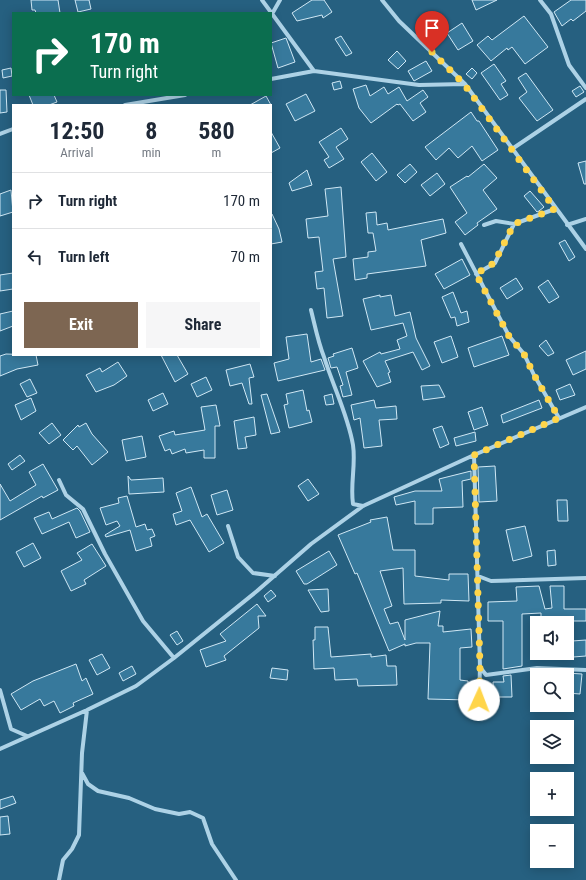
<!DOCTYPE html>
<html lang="en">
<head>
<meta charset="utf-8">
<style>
  :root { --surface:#fff; --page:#f6f6f7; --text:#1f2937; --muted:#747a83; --line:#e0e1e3; --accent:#7d6652 }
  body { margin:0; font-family:"Roboto Condensed",sans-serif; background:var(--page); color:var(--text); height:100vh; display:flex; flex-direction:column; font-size:15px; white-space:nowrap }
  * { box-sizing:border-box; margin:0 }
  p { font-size:13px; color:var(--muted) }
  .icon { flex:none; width:22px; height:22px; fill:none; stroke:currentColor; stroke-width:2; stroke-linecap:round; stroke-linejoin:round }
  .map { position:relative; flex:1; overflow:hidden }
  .drawer { position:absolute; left:12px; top:104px; width:260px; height:252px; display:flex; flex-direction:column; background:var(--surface); border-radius:0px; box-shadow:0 2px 10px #0003 }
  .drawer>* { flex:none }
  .top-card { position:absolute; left:12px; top:12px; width:260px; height:84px; border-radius:0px; box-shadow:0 2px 10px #0003; background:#0b6e4f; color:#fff; overflow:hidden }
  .tools { position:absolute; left:530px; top:616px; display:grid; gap:8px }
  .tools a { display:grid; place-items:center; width:44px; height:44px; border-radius:0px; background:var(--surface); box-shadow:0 2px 10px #0003; font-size:20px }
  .pin { position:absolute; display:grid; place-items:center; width:34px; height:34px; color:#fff; margin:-41px -17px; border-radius:50% 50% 50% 0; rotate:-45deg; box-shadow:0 0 4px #0007 }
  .pin .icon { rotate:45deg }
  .me { position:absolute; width:44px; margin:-22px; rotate:2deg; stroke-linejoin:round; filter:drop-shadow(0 0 3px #0008) }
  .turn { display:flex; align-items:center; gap:14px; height:84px; padding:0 12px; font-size:18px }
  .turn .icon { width:52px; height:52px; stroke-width:2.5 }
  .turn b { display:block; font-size:28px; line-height:34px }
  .eta { display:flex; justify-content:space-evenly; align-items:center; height:68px; text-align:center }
  .eta b { font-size:24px; font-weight:700; line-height:28px }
  .cta { display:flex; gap:8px; margin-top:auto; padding:8px 12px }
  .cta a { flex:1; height:46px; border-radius:0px; background:var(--accent); color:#fff; font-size:16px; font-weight:700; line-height:46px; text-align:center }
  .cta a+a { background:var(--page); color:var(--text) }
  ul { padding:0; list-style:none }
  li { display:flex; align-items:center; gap:12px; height:56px; padding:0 12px; border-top:1px solid var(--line) }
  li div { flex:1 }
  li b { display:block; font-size:15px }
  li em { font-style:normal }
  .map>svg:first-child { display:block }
  .building { fill:#37799c; stroke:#d0e8f5 }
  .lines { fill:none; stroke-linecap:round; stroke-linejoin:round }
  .minor { stroke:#add2e6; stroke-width:4 }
  .route { stroke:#ffd54a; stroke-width:7; stroke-dasharray:0 12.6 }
</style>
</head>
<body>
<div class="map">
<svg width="586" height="880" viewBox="0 0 586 880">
  <rect width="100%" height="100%" fill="#266080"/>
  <path class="building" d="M31,0H58L60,13H36L35,10H32Z
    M75,0H89L91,9L78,12Z
    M312,0H324L332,12L323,18L322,15L297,21L292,13Z
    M472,0H497L476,10Z
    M571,0H586V11L573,21L571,19L562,26L554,12Z
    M524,16L548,47L525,64L512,47L508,50L507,48L491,61L477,45L488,36L492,40Z
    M462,23L473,41L458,50L447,33Z
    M341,36L352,53L346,56L335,39Z
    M286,38L295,62L278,68L271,43Z
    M397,51L406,61L398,69L388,60Z
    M426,61L432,71L414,81L408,71Z
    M494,64L506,81L501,84L508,95L500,100L481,73Z
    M11,68L12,76L3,78L2,70Z
    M472,68L477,73L472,79L466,74Z
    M526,73L553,110L537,121L519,98L527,92L518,78Z
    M340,81L342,88L334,90L332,83Z
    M366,85L370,96L384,87L388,94L399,87L407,101L423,90L428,97L420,103L426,112L413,121L400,104L398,105L397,104L371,123L359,108L353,89Z
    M580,86L584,92L576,97L572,91Z
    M0,90H6L7,112L0,113Z
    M306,94L315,111L295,121L286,104Z
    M29,95H54L57,102L49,105H33Z
    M266,96L271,105H250Z
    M471,112L477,121H479L498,150L482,161L472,146L458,158L449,148L436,160L425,147Z
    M341,128L348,139L336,147L344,159L329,168L324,160L329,157L319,142Z
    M271,132L280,148L271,153Z
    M372,153L387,172L376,181L361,162Z
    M586,161V184H584L578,163Z
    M410,164L417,172L405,183L397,175Z
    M484,164L497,178L483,190L497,209L477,223L478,225L465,235L455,222L467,213L450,187L467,176L468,177Z
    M307,170L312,185L292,191L289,183Z
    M437,173L445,184L430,196L421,185Z
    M341,187L346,257L333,259L343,316L327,318L324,288L317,289L315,272L323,271L319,237L308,238L306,219L328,216L325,189Z
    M11,190L13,212L0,216V194Z
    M530,191L544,207L539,211L537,212L524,196Z
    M376,212L377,225L387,223L388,230L443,219L446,233L421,240L426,266L367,274V278L355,280L353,259L368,257V252L376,251L373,233H368L366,213Z
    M271,214H272L279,229L282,242L271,244Z
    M565,240L575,257L569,261L559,243Z
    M462,259L470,275L444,289L435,274Z
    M13,273V289L0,291V275Z
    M516,278L523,289L507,299L500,288Z
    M548,280L559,297L549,303L538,287Z
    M453,292L461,313L467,311L469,322L457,326L455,317L451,318L442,297Z
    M380,295V297L391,295L395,316L410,312L416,338L430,366L422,370L413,352L385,361L390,372L388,373L391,382L377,387L363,361L380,352L381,354L400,349L397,340L407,336L403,323L371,330L363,299Z
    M13,311V326L0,331V314Z
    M307,334L311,362L321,359L325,370L278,381L274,363L289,359L286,337Z
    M451,336L458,357L442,363L434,342Z
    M502,336L509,355L474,367L468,348Z
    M546,340L554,353L548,356L539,346Z
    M352,348L358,368L346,372L352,395L343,397L340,386L343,385L337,367L331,368L328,358L334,356L333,354Z
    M586,351V369L573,375L566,360Z
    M6,354L36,355L38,365L17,369L0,376V356Z
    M161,355H177L188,374L175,382Z
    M118,362L127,376L114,385L96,392L86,375L100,368L102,372Z
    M250,364L254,377L249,378L252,404H249L242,383L230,386L226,370Z
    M206,377L212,390L197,397L191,384Z
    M30,379L37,393L27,397L20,384Z
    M570,384L575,395L560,400L556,390Z
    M439,385L445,397L423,400L421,386Z
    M303,390L307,411L309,410L312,422L289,428L284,405L288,404L286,394Z
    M163,393L168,404L153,411L148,400Z
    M267,394L280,432L271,434L261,395Z
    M332,394L334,404L326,405L324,396Z
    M31,398L36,411L21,420L15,405Z
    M374,400L376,408L396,406L397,419L379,420L382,446L364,448L360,418L354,420L351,405Z
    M539,400L542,408L503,423L501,415Z
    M216,405L220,426H215V458H204V450L186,453L185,449L172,454L170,449L165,451L159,436L174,431L175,435L205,430L201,407Z
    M482,407L488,425L474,430L468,412Z
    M254,417L256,435L245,437L247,448L238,449L234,421Z
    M52,423L61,435L49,444L39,433Z
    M86,423L92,434L108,452L92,465L77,446L73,450L63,440L78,425L79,427Z
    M442,426L449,444L440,448L433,429Z
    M475,432L476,441L456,446L454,438Z
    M142,436L146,457L126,461L122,440Z
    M20,455L25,461L12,470L8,464Z
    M43,464L58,490L43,498L42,496L0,520V484L10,501L36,485L29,472Z
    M495,466L497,501L479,502L478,467Z
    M471,471V479L462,481L463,507L433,508V524H415V501L396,505L394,497L415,491H442L439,479Z
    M128,476L131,480L163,478L164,492L129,494Z
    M308,479L319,494L308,501L298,486Z
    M191,487L202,517L207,514L224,543L209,552L190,520L176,525L173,514L182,511L176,493Z
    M227,490L233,510L217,515L211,495Z
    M127,496L136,527L145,524L147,530L152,529L155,536L150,538L152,546L136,551L130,530L106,537L105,535L120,526L117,521L106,525L100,508L119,503L118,498Z
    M557,500H567L568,521H558Z
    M77,508L80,511L90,532L76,538L69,522L42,534L34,518L49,512L52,519Z
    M387,517L393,550H415V576L449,580V574H468L469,601L441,600V603L404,604L403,568L380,571L392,606L384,609L390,624L398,622L405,640V620L440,611L438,626H443V632L471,629L472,647L460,648V680L468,681V700L428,699L430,643H416L405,646V644L389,651L357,573L355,574L338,535L371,522L370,520Z
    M525,526L532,556L513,561L506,530Z
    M33,543L41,558L24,567L16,552Z
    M92,544L106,566L84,580L86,584L71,591L61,571L82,560L77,553Z
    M555,550L556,565L548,566L547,551Z
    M329,551L337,565L307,584H304L296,571Z
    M539,586L545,609L552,608L550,586H564V609H586V621H571V618L541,619V613L522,614V666L503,669V621H488V602L517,601L516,587Z
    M328,589L329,611L321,612L308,590Z
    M271,590L276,596L268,602L264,596Z
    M257,604L266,616H258L259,628L224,656L226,660L206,667L200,650L226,641L220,634Z
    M315,627H328L331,657L371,654V657L386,655L387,666H396L397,685L358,686L357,679L335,680L334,668L314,669L313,640H315Z
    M177,631L183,641L177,645L170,635Z
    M586,640V656L573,657L572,641Z
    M102,654L110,668L97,675L89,660Z
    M76,664L82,681L86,678L93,694L73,703L74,706L60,713L54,701L44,706L40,699L21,710L11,694L33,681Z
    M132,666L136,674L123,681L119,673Z
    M272,668L288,670L287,680L270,678Z
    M567,673L582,674L580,694L567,693Z
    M511,675L512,697H494L493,682H504L503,676Z
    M13,796L16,803L0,809V800Z
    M8,816L10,834L0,835V817Z"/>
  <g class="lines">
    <path class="minor" d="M262,0L314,71
      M382,0L399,21L465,84L586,249
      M540,0L551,14L569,65L586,88
      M272,14L280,0
      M271,79L314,71L419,85L465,84
      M125,105L185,95
      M0,134L13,129
      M512,149L586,99
      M484,225L496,221L514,224
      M567,225L586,219
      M461,244L509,336L524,354L534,375L559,418
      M476,274L495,263L514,224L555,209
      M311,310C315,326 318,342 324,357C333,386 348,415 353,445C356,465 350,484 353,504L363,506
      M474,455L480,667L479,700
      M59,480L66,495L83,509L105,554L143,621L174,658
      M228,526L238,557L253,573L275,576
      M478,576L491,581L586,578
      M480,667L486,675L537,668L586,670
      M0,690L11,729L27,736
      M0,749L87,710L136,686L174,658L257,591L311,544L363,506L474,455L586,407
      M82,773L88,784L98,791L129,798L155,809L179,814L190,812L203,818L212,844L236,880
      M59,880L63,860L72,849L79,835L82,753L87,710"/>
  </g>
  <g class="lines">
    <path class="route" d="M432,52L464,84L555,209L514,224L494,263L476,274L509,336L524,354L534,375L559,418L474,455L480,667L479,700"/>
  </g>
</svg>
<div class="tools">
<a><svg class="icon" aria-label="sound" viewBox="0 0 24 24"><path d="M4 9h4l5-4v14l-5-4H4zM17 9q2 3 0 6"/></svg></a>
<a><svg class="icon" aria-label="search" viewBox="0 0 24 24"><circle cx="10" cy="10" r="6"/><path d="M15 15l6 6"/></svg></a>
<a><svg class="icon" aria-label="layers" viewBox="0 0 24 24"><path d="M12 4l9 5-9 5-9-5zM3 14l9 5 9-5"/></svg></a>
<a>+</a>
<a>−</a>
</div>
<div class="pin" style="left:432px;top:52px;background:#d93025"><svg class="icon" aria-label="arrive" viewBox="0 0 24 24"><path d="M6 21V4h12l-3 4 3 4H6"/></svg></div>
<svg class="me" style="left:479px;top:700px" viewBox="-20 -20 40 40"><circle r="19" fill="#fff"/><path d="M0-13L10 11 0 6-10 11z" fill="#ffd54a"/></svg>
<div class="top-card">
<div class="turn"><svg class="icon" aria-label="right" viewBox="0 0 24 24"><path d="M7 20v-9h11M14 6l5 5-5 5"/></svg><div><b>170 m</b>Turn right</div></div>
</div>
<section class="drawer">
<div class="eta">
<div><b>12:50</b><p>Arrival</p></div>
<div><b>8</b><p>min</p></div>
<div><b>580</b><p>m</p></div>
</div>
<ul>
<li><svg class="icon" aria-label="right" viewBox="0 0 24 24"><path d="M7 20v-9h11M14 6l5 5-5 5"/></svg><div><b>Turn right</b></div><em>170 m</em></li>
<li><svg class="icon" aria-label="left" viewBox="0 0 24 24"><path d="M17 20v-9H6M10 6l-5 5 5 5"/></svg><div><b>Turn left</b></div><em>70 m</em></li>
</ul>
<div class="cta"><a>Exit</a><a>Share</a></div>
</section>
</div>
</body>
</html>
